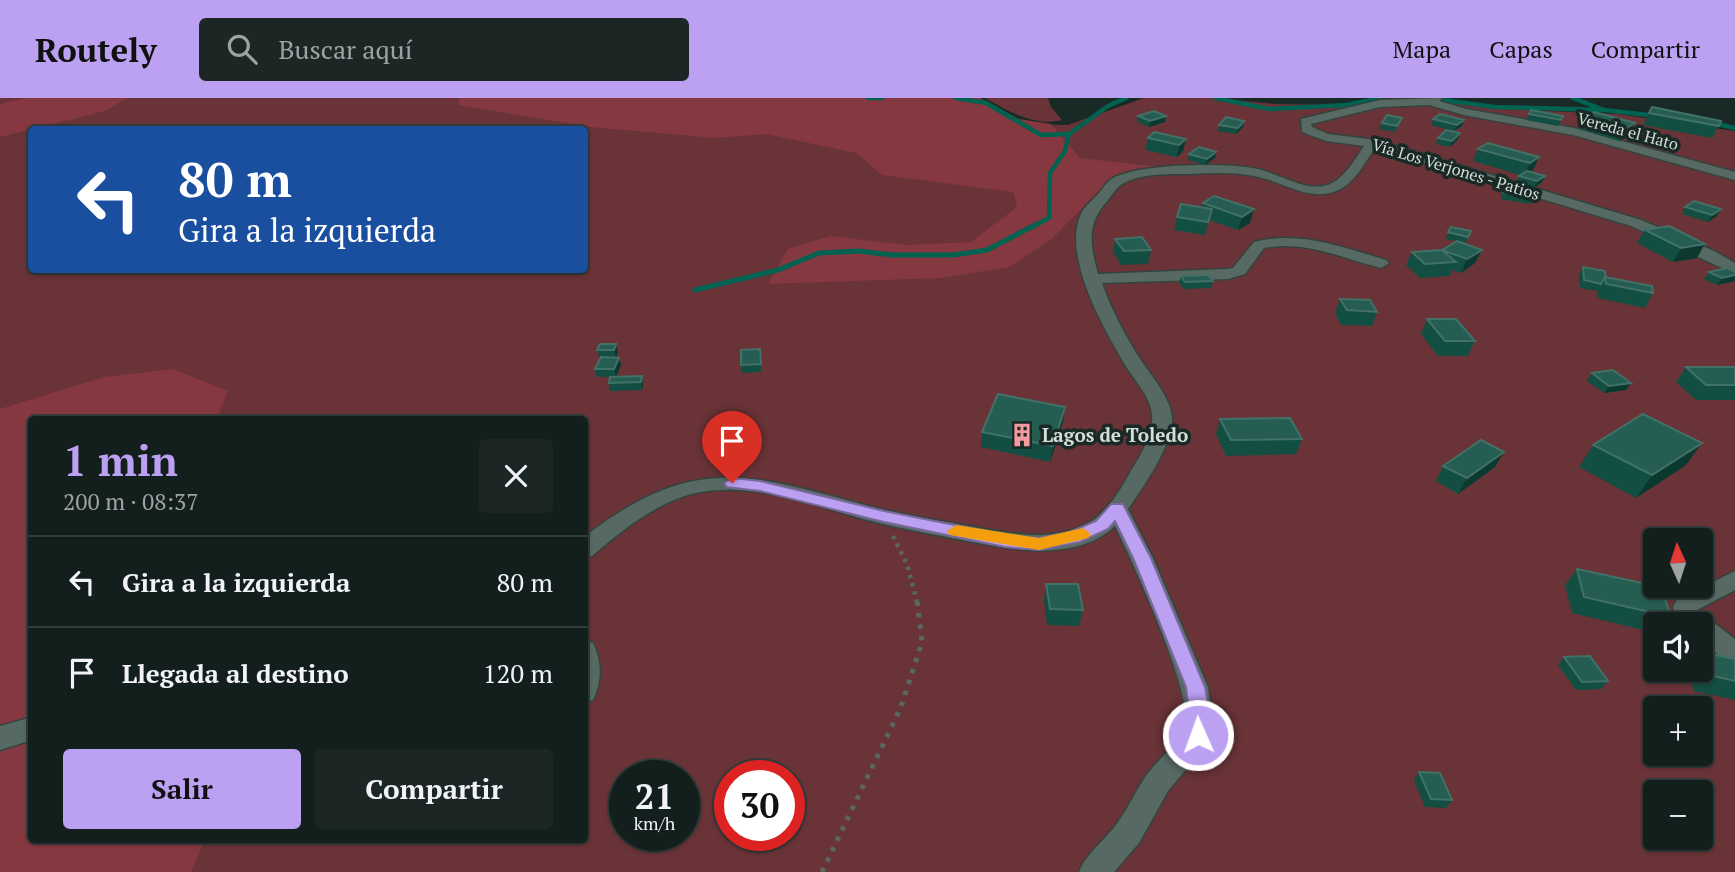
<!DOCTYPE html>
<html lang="es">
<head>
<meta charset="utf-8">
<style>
  :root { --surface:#131f1c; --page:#1c2725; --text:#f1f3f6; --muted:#9da2a3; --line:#323d3b; --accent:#bca0f2 }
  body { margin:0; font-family:"PT Serif",serif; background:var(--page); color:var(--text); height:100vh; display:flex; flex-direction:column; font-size:26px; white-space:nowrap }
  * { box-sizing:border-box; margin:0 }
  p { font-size:23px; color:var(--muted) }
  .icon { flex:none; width:38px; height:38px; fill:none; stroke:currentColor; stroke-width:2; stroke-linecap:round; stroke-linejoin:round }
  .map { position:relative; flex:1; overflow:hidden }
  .details { position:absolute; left:28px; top:318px; width:560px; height:427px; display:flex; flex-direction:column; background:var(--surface); border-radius:7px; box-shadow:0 2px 5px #0004,0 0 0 2px var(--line) }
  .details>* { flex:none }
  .banner { position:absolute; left:28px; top:28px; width:560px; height:147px; border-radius:7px; box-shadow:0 2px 5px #0004,0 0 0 2px var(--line); background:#1a4fa0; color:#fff; overflow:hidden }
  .needle { width:46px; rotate:357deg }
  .fabs { position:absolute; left:1643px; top:430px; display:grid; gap:14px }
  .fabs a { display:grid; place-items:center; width:70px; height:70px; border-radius:7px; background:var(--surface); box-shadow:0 2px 5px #0004,0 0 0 2px var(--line); font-size:35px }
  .speed { position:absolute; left:609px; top:662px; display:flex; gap:14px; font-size:35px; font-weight:700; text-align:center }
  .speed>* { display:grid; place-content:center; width:91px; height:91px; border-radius:50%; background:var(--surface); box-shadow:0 2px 5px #0004,0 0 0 2px var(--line); line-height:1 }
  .speed small { font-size:18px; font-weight:400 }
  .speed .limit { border:10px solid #d22; background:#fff; color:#111 }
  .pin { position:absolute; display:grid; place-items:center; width:60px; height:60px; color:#fff; margin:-72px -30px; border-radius:50% 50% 50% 0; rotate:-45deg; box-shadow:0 0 7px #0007 }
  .pin .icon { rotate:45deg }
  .me { position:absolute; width:77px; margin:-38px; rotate:358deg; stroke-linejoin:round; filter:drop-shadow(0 0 5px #0008) }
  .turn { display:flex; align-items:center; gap:24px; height:147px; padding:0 35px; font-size:32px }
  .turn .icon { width:91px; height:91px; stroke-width:2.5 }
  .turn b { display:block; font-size:49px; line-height:60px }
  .round { display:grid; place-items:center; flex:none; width:74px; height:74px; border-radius:7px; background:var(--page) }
  .summary { display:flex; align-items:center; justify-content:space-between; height:119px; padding:0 35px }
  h1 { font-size:42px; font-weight:700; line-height:52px; color:var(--accent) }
  .primary-button { display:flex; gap:14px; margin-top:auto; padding:14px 35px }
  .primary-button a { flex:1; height:80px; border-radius:7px; background:var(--accent); color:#111; font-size:28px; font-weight:700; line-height:80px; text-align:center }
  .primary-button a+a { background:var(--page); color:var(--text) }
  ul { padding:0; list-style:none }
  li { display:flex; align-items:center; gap:21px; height:91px; padding:0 35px; border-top:2px solid var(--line) }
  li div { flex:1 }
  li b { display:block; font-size:26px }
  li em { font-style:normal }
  header { display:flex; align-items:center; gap:42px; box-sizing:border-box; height:98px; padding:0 35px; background:var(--accent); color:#111 }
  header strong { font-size:33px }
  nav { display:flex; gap:38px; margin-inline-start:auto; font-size:24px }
  .search { width:490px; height:63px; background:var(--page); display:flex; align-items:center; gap:18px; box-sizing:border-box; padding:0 24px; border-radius:7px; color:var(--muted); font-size:26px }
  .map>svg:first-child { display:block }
  .green { fill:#693337; fill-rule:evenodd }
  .forest { fill:#85383f }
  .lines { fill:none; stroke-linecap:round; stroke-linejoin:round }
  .stream-far1 { stroke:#006250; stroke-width:4.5 }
  .stream { stroke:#006250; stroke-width:5 }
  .minor-casing { stroke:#35433f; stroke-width:3 }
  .path-far1 { stroke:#596763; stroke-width:4.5; stroke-dasharray:3.5 5; stroke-linecap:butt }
  .path { stroke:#596763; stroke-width:5; stroke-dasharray:4.5 7; stroke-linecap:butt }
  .minor { fill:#566963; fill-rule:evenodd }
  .wall { fill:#124e41 }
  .shaded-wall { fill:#0c392f }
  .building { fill:#265d52; stroke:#417167; stroke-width:2 }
  .route { fill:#bca0f2; stroke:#7a689d; stroke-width:2 }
  .slow { fill:#f59e0b }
  .labels { text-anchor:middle; stroke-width:7; stroke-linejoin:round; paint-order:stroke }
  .far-street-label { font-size:16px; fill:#d3ddda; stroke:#192925 }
  .poi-label { font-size:19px; font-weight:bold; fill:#d3ddda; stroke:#192925; text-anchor:start }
</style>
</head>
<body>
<header>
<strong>Routely</strong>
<div class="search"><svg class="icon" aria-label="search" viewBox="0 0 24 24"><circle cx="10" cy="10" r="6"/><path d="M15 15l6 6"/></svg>Buscar aquí</div>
<nav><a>Mapa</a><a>Capas</a><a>Compartir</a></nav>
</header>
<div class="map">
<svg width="1735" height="774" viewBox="0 0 1735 774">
  <rect width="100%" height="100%" fill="#192925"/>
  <path class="green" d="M0,0H914L1029,26L1068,27L1144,0H1213L1274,6L1335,7L1417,0L1501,11L1618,16L1735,33V774H0ZM32,32H584V172H32ZM32,322H584V742H32ZM1656,443H1701V488H1656ZM1656,527H1701V572H1656ZM1656,611H1701V656H1656ZM625,677H684V737H625ZM730,677H789V737H730ZM1656,695H1701V740H1656Z
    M985,0H1048L1051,9L1062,22C1035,29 1008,13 985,0Z"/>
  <path class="forest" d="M25,0H127L105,13L0,39V6Z
    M459,0H980L1019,21L1051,26L1080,60L1159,69L1113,78L1052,141L1009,169L941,180L768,186L788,151L830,138L907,147L971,144L1017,109L1013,94L882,77L856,55L766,36L714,40L591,29L458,7Z
    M173,271L228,293L216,322H32V742H205L191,774H0V311L104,279Z"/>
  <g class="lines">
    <path class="stream-far1" d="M868,0H882
      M956,0L986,5L1041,37L1069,36
      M1215,0L1270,11L1346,7L1381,0
      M1429,0L1494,9L1604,12
      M1573,0L1604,12L1657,18
      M1713,25L1735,30
      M1032,129L1049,120L1050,75L1065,53L1069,36L1108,8L1126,0"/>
    <path class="stream" d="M695,192L778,172L819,155L859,153L892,157H953L987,152L1035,127"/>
    <g class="minor-casing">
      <path id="minor" d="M1442,0L1439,3L1466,11L1574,30L1735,74V82L1573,37L1464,17L1429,7L1380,9L1311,26L1312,29L1328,36L1376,42L1641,122L1714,153L1735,165V176L1631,128L1375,50C1365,64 1354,87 1336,93C1307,104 1282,83 1254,78C1233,74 1211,75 1190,76C1169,76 1140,75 1122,86C1116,90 1112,97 1108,102C1086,126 1090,146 1098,176L1227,171L1233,170L1254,144C1300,132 1342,149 1386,162L1389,165L1381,170C1342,160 1305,142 1264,150L1245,176L1228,181L1102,185C1111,211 1124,235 1138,258C1149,275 1170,298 1172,319C1173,347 1143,389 1128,411L1153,460L1208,589L1213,622L1208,645L1168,693L1139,745L1114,774H1079C1087,754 1106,742 1118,724C1130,708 1137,689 1149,674C1159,660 1177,648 1184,633C1199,606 1130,459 1115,428C1072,468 1002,449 951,440C922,434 892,429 863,421C810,406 751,383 696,395C658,403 621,433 592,458L584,460V439C694,354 750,376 872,409C909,418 947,424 985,431C1019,437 1059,443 1090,424C1108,413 1121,391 1131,373C1140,358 1154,336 1152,317C1151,300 1136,284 1127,270C1105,233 1060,156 1082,114C1086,107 1093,102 1098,96C1102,92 1105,86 1110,82C1133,65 1229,64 1258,71C1279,76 1306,94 1327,87C1344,82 1355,61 1364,48L1326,43L1302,34L1301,21L1380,2Z
        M1735,473V492L1697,512L1735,541V567L1726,564L1701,541V527L1677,525L1673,508L1677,502Z
        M584,542L593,545C602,563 602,584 593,602L584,605Z
        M32,619V642L0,652V628Z"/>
    </g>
    <path class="path-far1" d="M893,438L907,466L917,504"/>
    <path class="path" d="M822,774L901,609L922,544L917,502"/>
    <use href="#minor" class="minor"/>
  </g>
  <path class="wall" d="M1652,9L1719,28L1712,40L1643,27Z
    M1531,12L1563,18L1558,28L1526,22Z
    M1138,18L1165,24L1149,29L1137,24Z
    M1402,20L1395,34L1379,31L1382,25Z
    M1584,20L1635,25L1629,37L1619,43L1579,31Z
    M1433,21L1462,28L1454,33L1431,27Z
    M1244,23L1243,29L1236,36L1218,33L1219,27Z
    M1148,40L1186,41L1183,53L1177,59L1145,52Z
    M1438,40L1458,41L1450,49L1436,46Z
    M1478,51L1539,59L1533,72L1530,74L1545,78L1542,84L1534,90L1516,84L1520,77L1473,63Z
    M1216,54L1215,60L1205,67L1188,62L1189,56Z
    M1505,87L1535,100L1531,106L1501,101L1502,94Z
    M1214,98L1250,125L1238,132L1209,122L1205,137L1174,132L1177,119L1201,110L1203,105Z
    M1685,109L1721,111L1717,118L1708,124L1682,116Z
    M1669,128L1697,160L1673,164L1637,145L1645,132Z
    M1451,129L1471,133L1465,146L1482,152L1475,165L1461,175L1452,172L1450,178L1420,180L1406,167L1412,154L1442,152L1456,143L1445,141Z
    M1115,141L1151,152L1148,166L1121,167L1113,154Z
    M1583,169L1606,179L1653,195L1645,210L1598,200L1597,193L1580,190L1579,176Z
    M1709,174H1735V183L1717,187L1704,181Z
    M1181,178L1213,183L1211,190L1184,191L1179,185Z
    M1340,201L1377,214L1372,228L1341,227L1335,215Z
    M1427,221L1475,243L1468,258H1438L1421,236Z
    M616,246L618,254L616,259L619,260L621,267L616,279L642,278L643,285L642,292L610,293L609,285L610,279H597L595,271L601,259H599L597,252Z
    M761,258V274L741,275V267Z
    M1686,269H1735V302H1696L1676,284Z
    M1592,275L1631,285L1626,292L1604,295L1587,283Z
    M1220,321L1302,341L1296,356L1226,358L1216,336Z
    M1063,324L1050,364L981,349L982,334Z
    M1593,347L1686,367L1636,400L1579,369Z
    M1443,368L1495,369L1458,396L1436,383Z
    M1577,471L1671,519L1665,527H1656V535L1572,515L1565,487Z
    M1046,486L1083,512L1079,528L1047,527L1044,502Z
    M1701,554L1735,561V602L1694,593L1686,572H1701Z
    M1564,559L1608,583L1601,591L1576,592L1558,567Z
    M1419,674L1452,702L1446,710L1425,709L1414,682Z"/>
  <path class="shaded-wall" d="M1166,18L1165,24L1149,29L1150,23Z
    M1464,22L1462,28L1454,33L1457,27Z
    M1244,23L1243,29L1236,36L1238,30Z
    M1635,25L1629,37L1619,43L1626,31Z
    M1460,35L1458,41L1450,49L1452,43Z
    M1186,41L1183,53L1177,59L1179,47Z
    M1216,54L1215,60L1205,67L1207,61Z
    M1539,59L1533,72L1524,78L1530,65Z
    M1545,78L1542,84L1534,90L1537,83Z
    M1254,111L1250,125L1238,132L1242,119Z
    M1721,111L1717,118L1708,124L1712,117Z
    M1705,146L1697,160L1673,164L1681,150Z
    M1482,152L1475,165L1461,175L1467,161Z
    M1735,177V183L1717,187L1722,180Z
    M616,246L618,254L616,259L614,252Z
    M619,260L621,267L616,279L614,271Z
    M642,278L643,285L642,292L641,284Z
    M1631,285L1626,292L1604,295L1609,288Z
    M1065,309L1063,324L1050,364L1053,348Z
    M1702,345L1686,367L1636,400L1652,377Z
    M1504,354L1495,369L1458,396L1467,380Z"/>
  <path class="building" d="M1652,9L1721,23L1719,28L1649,15Z
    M1531,12L1563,18L1561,22L1529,16Z
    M1154,13L1166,18L1150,23L1138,18Z
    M1594,14L1635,25L1626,31L1584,20Z
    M1440,16L1464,22L1457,27L1433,21Z
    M1387,17L1402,20L1397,28L1382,25Z
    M1226,19L1244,23L1238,30L1219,27Z
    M1446,32L1460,35L1452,43L1438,40Z
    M1154,34L1186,41L1179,47L1148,40Z
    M1488,45L1539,59L1530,65L1478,51Z
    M1199,49L1216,54L1207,61L1189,56Z
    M1527,73L1545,78L1537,83L1519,78Z
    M1505,87L1535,92V100L1504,95Z
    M1214,98L1254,111L1242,119L1203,105Z
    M1694,103L1721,111L1712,117L1685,109Z
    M1181,106L1212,111L1208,124L1177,119Z
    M1669,128L1705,146L1681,150L1645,132Z
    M1451,129L1471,133L1468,139L1448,134Z
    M1142,139L1151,152L1124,153L1115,141Z
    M1457,143L1482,152L1467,161L1442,152L1456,164L1425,166L1412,154L1442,152Z
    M1583,169L1605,173L1606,179H1605L1601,186L1584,182Z
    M1727,170L1735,174V177L1722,180L1709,174Z
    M1208,177L1213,183L1185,184L1181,178Z
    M1605,179L1652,188L1653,195L1606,186Z
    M1340,201L1370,202L1377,214L1347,212Z
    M1427,221H1456L1475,243H1445Z
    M600,246H616L614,252H597Z
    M760,251L761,266L741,267V252Z
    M601,259L619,260L614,271H595Z
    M1686,269H1735V287H1706Z
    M1613,272L1631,285L1609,288L1592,275Z
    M642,278L641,284L609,285L610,279Z
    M998,296L1065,309L1053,348L982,334Z
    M1643,316L1702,345L1652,377L1593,347Z
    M1290,320L1302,341L1231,342L1220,321Z
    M1481,342L1504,354L1467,380L1443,368Z
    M1577,471L1661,489L1671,519L1584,499Z
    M1046,486H1078L1083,512L1050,511Z
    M1701,554L1735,561V583L1709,577L1701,559Z
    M1590,558L1608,583L1582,584L1564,559Z
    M1419,674L1440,675L1452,702L1431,701Z"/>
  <path class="route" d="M732,380L760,383L884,413L1005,437L1039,440L1070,434L1096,423L1111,406H1123L1151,460L1205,589L1211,622L1206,643L1198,646L1191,643L1188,637L1190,622L1186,589L1133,460L1115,423L1108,431L1080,444L1039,452L1005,449L884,424L760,393L727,389L724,385Z"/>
  <path class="slow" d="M956,427L1039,440L1083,430L1091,436L1088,440L1039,452L950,437L947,433Z"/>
  <defs>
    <g id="building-bare" transform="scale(1.89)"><path d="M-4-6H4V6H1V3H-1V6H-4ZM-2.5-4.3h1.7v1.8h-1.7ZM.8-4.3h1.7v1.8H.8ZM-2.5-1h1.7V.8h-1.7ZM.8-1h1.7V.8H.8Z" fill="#f49b9f" stroke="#192925" stroke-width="2.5" paint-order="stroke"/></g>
  </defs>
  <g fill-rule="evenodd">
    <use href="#building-bare" x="1022" y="337"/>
  </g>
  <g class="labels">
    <g class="far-street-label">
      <text transform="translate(1628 33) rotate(15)" y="6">Vereda el Hato</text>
      <text transform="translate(1456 71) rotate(17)" y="6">Vía Los Verjones - Patios</text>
    </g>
    <g class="poi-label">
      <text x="1042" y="344">Lagos de Toledo</text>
    </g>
  </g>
</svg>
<div class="fabs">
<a><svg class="needle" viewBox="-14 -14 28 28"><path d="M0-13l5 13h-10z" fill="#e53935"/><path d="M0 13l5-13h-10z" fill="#9da2a3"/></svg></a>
<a><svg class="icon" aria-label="sound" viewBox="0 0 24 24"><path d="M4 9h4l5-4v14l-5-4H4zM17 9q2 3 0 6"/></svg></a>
<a>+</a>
<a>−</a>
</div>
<div class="speed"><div>21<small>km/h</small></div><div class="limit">30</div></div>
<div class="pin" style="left:732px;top:385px;background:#d93025"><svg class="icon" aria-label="arrive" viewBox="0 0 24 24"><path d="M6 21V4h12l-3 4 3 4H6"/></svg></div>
<svg class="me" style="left:1198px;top:637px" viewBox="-20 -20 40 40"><circle r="17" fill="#bca0f2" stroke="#fff" stroke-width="3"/><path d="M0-11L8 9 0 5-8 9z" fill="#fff"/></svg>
<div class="banner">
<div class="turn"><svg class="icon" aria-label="left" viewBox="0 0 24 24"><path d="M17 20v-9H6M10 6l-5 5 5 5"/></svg><div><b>80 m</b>Gira a la izquierda</div></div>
</div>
<section class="details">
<div class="summary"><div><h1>1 min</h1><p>200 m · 08:37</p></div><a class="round"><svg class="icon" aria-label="close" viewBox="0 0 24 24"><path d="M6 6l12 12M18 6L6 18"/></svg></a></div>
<ul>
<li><svg class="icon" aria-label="left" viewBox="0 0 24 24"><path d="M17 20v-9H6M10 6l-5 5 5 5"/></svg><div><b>Gira a la izquierda</b></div><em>80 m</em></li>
<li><svg class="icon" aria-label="arrive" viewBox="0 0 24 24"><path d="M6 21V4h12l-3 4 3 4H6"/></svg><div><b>Llegada al destino</b></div><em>120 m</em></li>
</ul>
<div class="primary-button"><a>Salir</a><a>Compartir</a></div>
</section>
</div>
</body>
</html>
